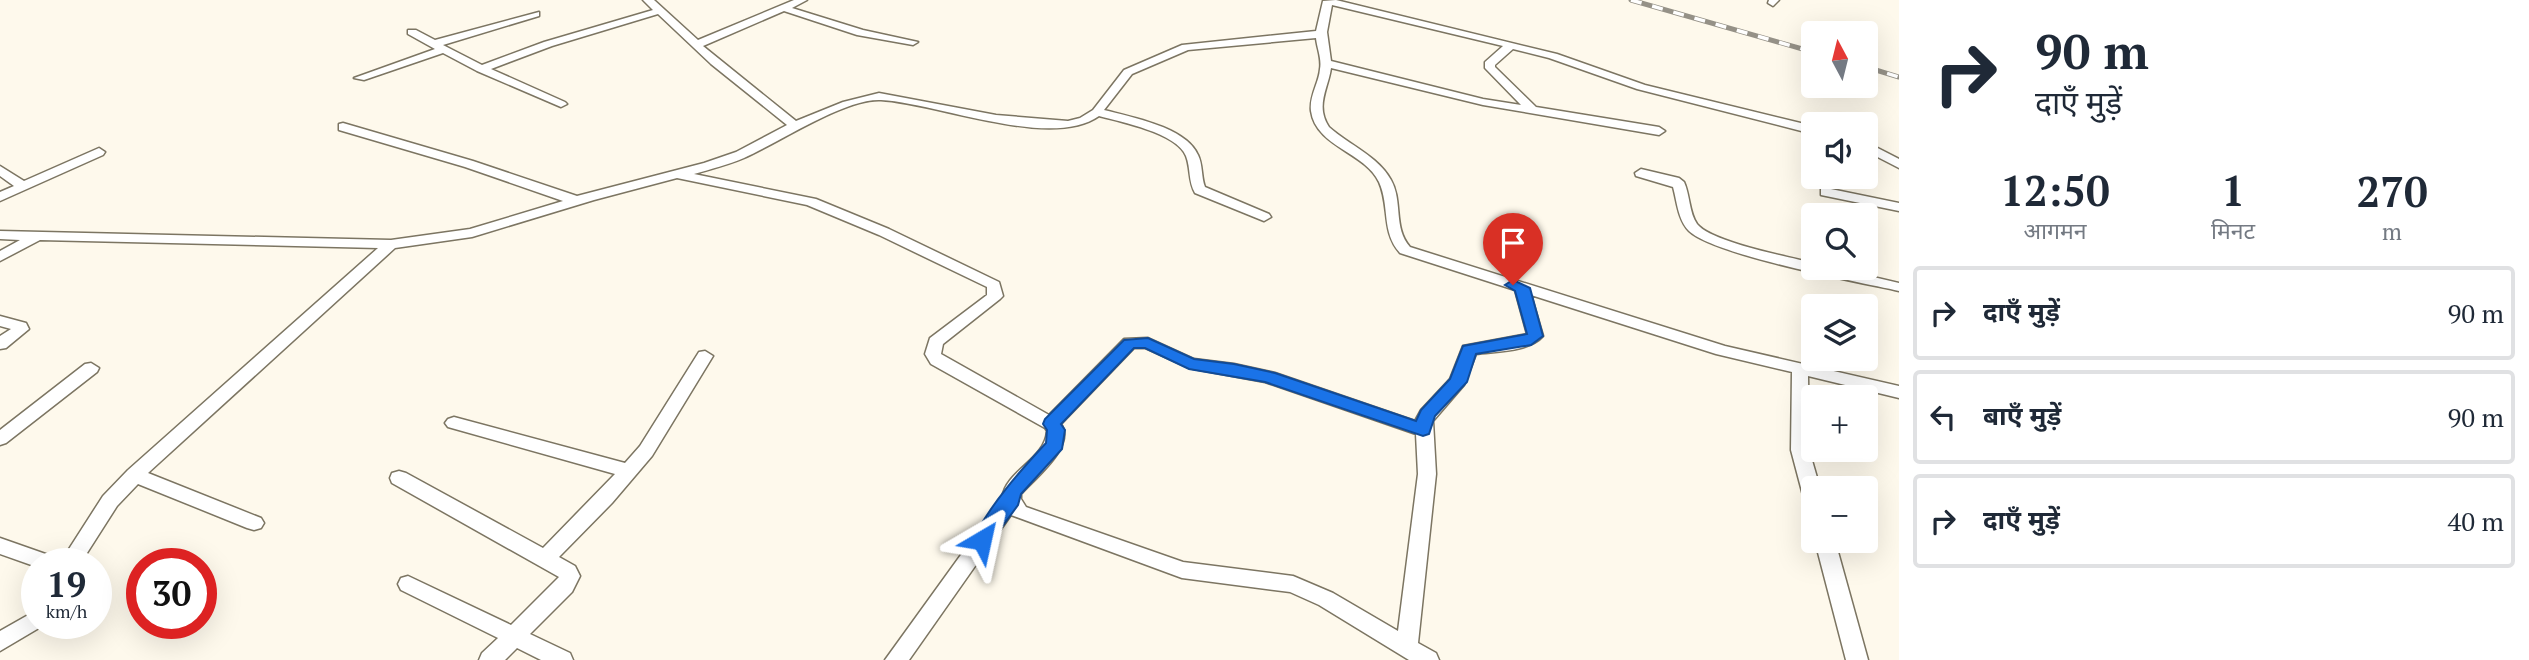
<!DOCTYPE html>
<html lang="hi">
<head>
<meta charset="utf-8">
<style>
  :root { --surface:#fff; --page:#f2f2f3; --text:#1f2937; --muted:#747a83; --line:#e0e1e3 }
  body { margin:0; font-family:"PT Serif","Noto Sans Devanagari",serif; background:var(--page); color:var(--text); height:100vh; display:flex; flex-direction:column; font-size:26px; white-space:nowrap }
  * { box-sizing:border-box; margin:0 }
  p { font-size:23px; color:var(--muted) }
  .icon { flex:none; width:38px; height:38px; fill:none; stroke:currentColor; stroke-width:2; stroke-linecap:round; stroke-linejoin:round }
  .map { position:relative; flex:1; overflow:hidden }
  .side { display:flex; flex-direction:column; background:var(--surface); width:630px }
  .side>* { flex:none }
  .banner { background:#fff; color:var(--text); overflow:hidden }
  .needle { width:46px; rotate:353deg }
  .tools { position:absolute; left:1801px; top:21px; display:grid; gap:14px }
  .tools a { display:grid; place-items:center; width:77px; height:77px; border-radius:7px; background:var(--surface); box-shadow:0 7px 28px #0002; font-size:35px }
  .speed { position:absolute; left:21px; top:548px; display:flex; gap:14px; font-size:35px; font-weight:700; text-align:center }
  .speed>* { display:grid; place-content:center; width:91px; height:91px; border-radius:50%; background:var(--surface); box-shadow:0 7px 28px #0002; line-height:1 }
  .speed small { font-size:18px; font-weight:400 }
  .speed .limit { border:10px solid #d22; background:#fff; color:#111 }
  .pin { position:absolute; display:grid; place-items:center; width:60px; height:60px; color:#fff; margin:-72px -30px; border-radius:50% 50% 50% 0; rotate:-45deg; box-shadow:0 0 7px #0007 }
  .pin .icon { rotate:45deg }
  .me { position:absolute; width:77px; margin:-38px; rotate:36deg; stroke-linejoin:round; filter:drop-shadow(0 0 5px #0008) }
  .turn { display:flex; align-items:center; gap:24px; height:147px; padding:0 21px; font-size:32px }
  .turn .icon { width:91px; height:91px; stroke-width:2.5 }
  .turn b { display:block; font-size:49px; line-height:60px }
  .eta { display:flex; justify-content:space-evenly; align-items:center; height:119px; text-align:center }
  .eta b { font-size:42px; font-weight:800; line-height:49px }
  ul { padding:0; list-style:none }
  li { display:flex; align-items:center; gap:21px; height:94px; margin:0 14px 10px; padding:0 7px; border:4px solid var(--line); border-radius:7px }
  li div { flex:1 }
  li b { display:block; font-size:26px }
  li em { font-style:normal }
  main { display:flex; flex:1; min-height:0 }
  .map>svg:first-child { display:block }
  .lines { fill:none; stroke-linecap:round; stroke-linejoin:round }
  .street-casing { stroke:#7c7562; stroke-width:3 }
  .street { fill:#fff; fill-rule:evenodd }
  .rail-casing { stroke:#959187; stroke-width:5 }
  .rail { stroke:#fff; stroke-width:3.5; stroke-dasharray:11; stroke-linecap:butt }
  .route { fill:#1a73e8; stroke:#114b97; stroke-width:2 }
</style>
</head>
<body>
<main>
<div class="map">
<svg width="1899" height="660" viewBox="0 0 1899 660">
  <rect width="100%" height="100%" fill="#fef9ec"/>
  <g class="lines">
    <g class="street-casing">
      <path id="street" d="M643,0H654L698,40L794,0H807L792,8L863,30L918,42L913,45L857,35L784,11L703,46L796,121L843,102L879,93L996,115L1068,121L1080,118L1093,110L1124,70L1182,45L1316,31L1323,1L1336,0L1557,54L1645,85L1813,126V134L1637,89L1549,58L1513,49L1495,65V67L1536,107L1659,127L1665,131L1659,135L1483,105L1331,68C1328,89 1315,106 1329,127C1349,145 1378,156 1391,180C1403,201 1393,228 1410,247L1725,346L1899,386V398L1808,376L1809,450L1820,488H1813V506L1806,504L1804,499L1791,450L1792,372L1716,354L1531,295L1543,336C1529,352 1496,351 1476,354L1464,385L1433,421L1436,474L1418,643L1436,653L1439,660H1409L1319,605L1290,592L1182,578L1011,515L909,660H885L1002,498C1006,470 1045,460 1047,431L1045,428L931,364L925,354L930,338L987,295V287L879,235L807,205L677,178L594,200L472,237L395,248L148,473L261,518L264,523L261,528L254,530L247,528L138,484L117,506L80,564H37V567L0,554V538L57,558L60,563L103,496L128,470L378,248L40,240L0,261V251L20,240L0,239V231L391,240L470,229L563,201L465,167L339,130V124L343,123L473,161L577,196L704,163L736,152L787,125L711,64L658,14L552,46L491,69L565,102L567,104L561,107L477,71L443,53L364,80L354,78L435,49L408,34V30H416L435,40L539,12V16L443,45L482,65L544,42L653,10ZM1332,5L1503,46L1485,62V68L1521,105L1483,99L1331,61L1327,32ZM1316,38C1317,48 1322,59 1320,69C1319,83 1309,96 1311,111C1316,147 1365,152 1379,182C1390,206 1381,232 1400,253L1515,290L1527,334L1463,346L1450,379L1421,410L1415,421L1275,373L1234,364L1194,359L1148,338L1124,339L1049,415L941,354L943,344L1000,299L1003,296L999,282L889,229L816,199L694,174C711,169 728,165 744,158C778,143 845,98 881,100C937,103 1051,150 1099,116C1121,122 1177,133 1186,156C1191,169 1188,181 1195,193L1264,221L1271,217L1269,214L1205,187C1201,177 1203,165 1198,155C1186,127 1131,117 1104,110L1132,74L1188,50ZM1134,348H1145L1189,368L1265,382L1416,434L1418,474L1398,631L1333,593L1293,576L1183,562L1026,507L1021,499V494C1035,478 1076,446 1061,424Z
        M1769,0H1779L1773,6L1768,3Z
        M1866,142L1899,159V168L1866,151Z
        M99,148L105,152L103,155L0,201V192L14,186L0,176V166L24,181Z
        M1641,169L1679,178L1684,182C1690,195 1689,213 1697,224C1711,242 1789,257 1813,263V268H1835L1899,283V291C1858,282 1714,255 1689,231C1678,220 1677,201 1673,187L1636,176L1635,173Z
        M1826,188L1899,203V211L1821,195V189Z
        M0,316L26,323L29,329L6,348L0,349V336L11,329L0,326Z
        M705,351L713,356L652,456L612,503L559,557L575,566L580,576L572,592L530,634L570,653L573,660H541L517,648L505,660H479L482,653L498,638L401,590L398,584L401,578L408,576L511,625L559,577L392,483L390,478L392,473L399,471L406,473L543,548L615,474L448,427L445,423L448,419L454,417L625,463L640,446L699,352Z
        M91,363L99,368L97,372L6,443L0,445V430L85,364Z
        M1815,541H1835L1868,660H1846Z
        M37,610V623H46L44,625L0,651V631Z"/>
    </g>
    <use href="#street" class="street"/>
    <g class="rail-casing">
      <path id="rail" d="M1631,0L1813,52
        M1866,67L1899,77"/>
    </g>
    <use href="#rail" class="rail"/>
  </g>
  <path class="route" d="M1513,280L1530,288L1543,336L1531,345L1476,354L1467,382L1435,416L1429,434L1423,436L1265,382L1189,369L1145,348H1134L1061,424L1065,430L1062,449L1021,494L1018,505L989,545L982,548L975,545L972,540C991,504 1019,472 1046,443L1047,430L1043,424L1045,419L1124,340L1148,338L1194,359L1234,364L1275,373L1416,421L1421,410L1450,379L1463,346L1527,334L1515,291L1505,285Z"/>
</svg>
<div class="tools">
<a><svg class="needle" viewBox="-14 -14 28 28"><path d="M0-13l5 13h-10z" fill="#e53935"/><path d="M0 13l5-13h-10z" fill="#747a83"/></svg></a>
<a><svg class="icon" aria-label="sound" viewBox="0 0 24 24"><path d="M4 9h4l5-4v14l-5-4H4zM17 9q2 3 0 6"/></svg></a>
<a><svg class="icon" aria-label="search" viewBox="0 0 24 24"><circle cx="10" cy="10" r="6"/><path d="M15 15l6 6"/></svg></a>
<a><svg class="icon" aria-label="layers" viewBox="0 0 24 24"><path d="M12 4l9 5-9 5-9-5zM3 14l9 5 9-5"/></svg></a>
<a>+</a>
<a>−</a>
</div>
<div class="speed"><div>19<small>km/h</small></div><div class="limit">30</div></div>
<div class="pin" style="left:1513px;top:285px;background:#d93025"><svg class="icon" aria-label="arrive" viewBox="0 0 24 24"><path d="M6 21V4h12l-3 4 3 4H6"/></svg></div>
<svg class="me" style="left:982px;top:540px" viewBox="-20 -20 40 40"><path d="M0-17L14 15 0 8-14 15z" fill="#1a73e8" stroke="#fff" stroke-width="4"/></svg>
</div>
<section class="side">
<div class="banner">
<div class="turn"><svg class="icon" aria-label="right" viewBox="0 0 24 24"><path d="M7 20v-9h11M14 6l5 5-5 5"/></svg><div><b>90 m</b>दाएँ मुड़ें</div></div>
</div>
<div class="eta">
<div><b>12:50</b><p>आगमन</p></div>
<div><b>1</b><p>मिनट</p></div>
<div><b>270</b><p>m</p></div>
</div>
<ul>
<li><svg class="icon" aria-label="right" viewBox="0 0 24 24"><path d="M7 20v-9h11M14 6l5 5-5 5"/></svg><div><b>दाएँ मुड़ें</b></div><em>90 m</em></li>
<li><svg class="icon" aria-label="left" viewBox="0 0 24 24"><path d="M17 20v-9H6M10 6l-5 5 5 5"/></svg><div><b>बाएँ मुड़ें</b></div><em>90 m</em></li>
<li><svg class="icon" aria-label="right" viewBox="0 0 24 24"><path d="M7 20v-9h11M14 6l5 5-5 5"/></svg><div><b>दाएँ मुड़ें</b></div><em>40 m</em></li>
</ul>
</section>
</main>
</body>
</html>
